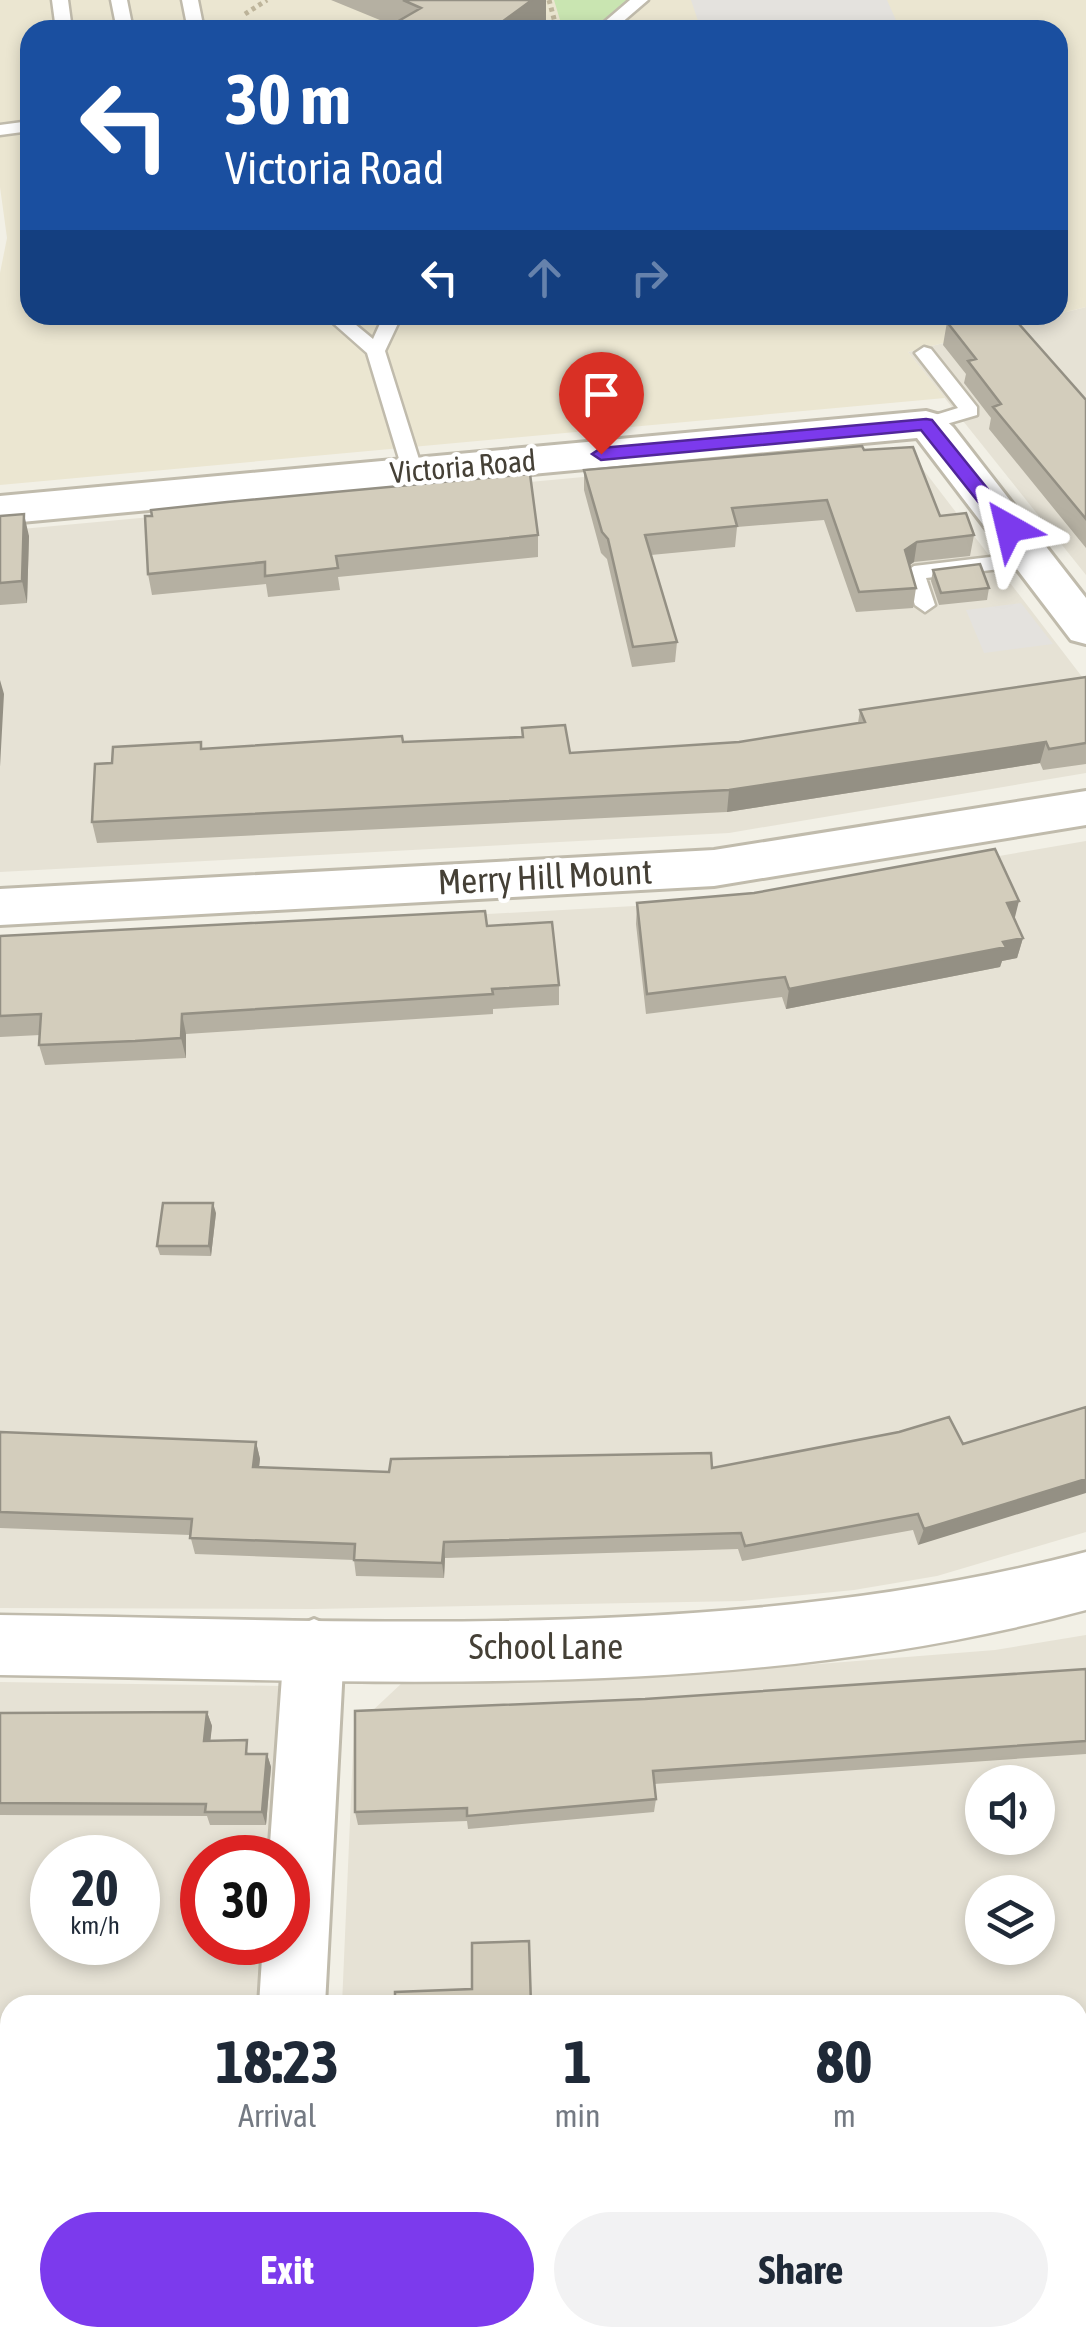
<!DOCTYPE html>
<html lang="en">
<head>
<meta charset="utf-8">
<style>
  :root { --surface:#fff; --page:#f2f2f3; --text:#1f2937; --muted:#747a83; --accent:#7c3aed }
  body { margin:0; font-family:"Asap Condensed",sans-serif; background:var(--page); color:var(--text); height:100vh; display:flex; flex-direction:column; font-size:38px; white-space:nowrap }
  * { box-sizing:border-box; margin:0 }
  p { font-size:32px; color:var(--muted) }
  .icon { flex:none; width:55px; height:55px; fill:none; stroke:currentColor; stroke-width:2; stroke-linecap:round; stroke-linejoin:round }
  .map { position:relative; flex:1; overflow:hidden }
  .side { position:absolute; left:0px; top:1995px; width:1088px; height:352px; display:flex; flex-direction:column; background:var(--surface); border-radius:30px 30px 0 0; box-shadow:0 5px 15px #0003 }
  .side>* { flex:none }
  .banner { position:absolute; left:20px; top:20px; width:1048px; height:305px; border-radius:30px; box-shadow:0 5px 15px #0003; background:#1a4fa0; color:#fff; overflow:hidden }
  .fabs { position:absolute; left:965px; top:1765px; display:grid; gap:20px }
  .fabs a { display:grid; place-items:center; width:90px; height:90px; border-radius:50%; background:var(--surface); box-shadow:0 5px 15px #0003; font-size:50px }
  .speed { position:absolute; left:30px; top:1835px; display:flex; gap:20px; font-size:50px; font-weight:700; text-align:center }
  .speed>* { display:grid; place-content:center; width:130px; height:130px; border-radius:50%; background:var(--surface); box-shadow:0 5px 15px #0003; line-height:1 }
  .speed small { font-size:25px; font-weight:400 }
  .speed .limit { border:15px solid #d22; background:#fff; color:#111 }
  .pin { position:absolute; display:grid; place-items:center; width:85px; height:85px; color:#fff; margin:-102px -42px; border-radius:50% 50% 50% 0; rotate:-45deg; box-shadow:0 0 10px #0007 }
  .pin .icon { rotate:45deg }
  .me { position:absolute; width:110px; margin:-55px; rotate:323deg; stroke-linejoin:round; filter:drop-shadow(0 0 8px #0008) }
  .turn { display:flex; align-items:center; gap:35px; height:210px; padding:0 40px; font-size:45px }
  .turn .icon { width:130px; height:130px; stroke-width:2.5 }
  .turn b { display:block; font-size:70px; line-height:85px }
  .lanes { display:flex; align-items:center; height:95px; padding:0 40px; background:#0003; justify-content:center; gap:50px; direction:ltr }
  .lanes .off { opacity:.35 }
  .eta { display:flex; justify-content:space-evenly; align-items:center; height:170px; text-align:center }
  .eta b { font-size:60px; font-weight:700; line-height:70px }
  .cta { display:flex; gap:20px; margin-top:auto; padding:20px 40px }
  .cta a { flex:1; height:115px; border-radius:60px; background:var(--accent); color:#fff; font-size:40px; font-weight:700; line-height:115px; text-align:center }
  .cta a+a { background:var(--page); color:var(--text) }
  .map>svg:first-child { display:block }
  .residential { fill:#e6e2d5; fill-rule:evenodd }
  .education { fill:#ebe6d1 }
  .green { fill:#c9e5b1 }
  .parking { fill:#e4e2de }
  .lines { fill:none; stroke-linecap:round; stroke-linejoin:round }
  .service-casing { stroke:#c0bbac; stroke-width:5 }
  .minor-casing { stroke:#c0bbac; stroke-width:6 }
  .tertiary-casing { stroke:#c0bbac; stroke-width:5 }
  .path { stroke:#beb59b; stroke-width:5; stroke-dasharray:4 4; stroke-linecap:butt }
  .service { fill:#fff; fill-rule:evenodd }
  .minor { fill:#fff; fill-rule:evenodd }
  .tertiary { fill:#fff; fill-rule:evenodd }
  .wall { fill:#b5b0a2 }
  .shaded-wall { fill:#949084 }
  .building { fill:#d3cdbc; stroke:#949084; stroke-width:2.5 }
  .route { fill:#7c3aed; stroke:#51269a; stroke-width:2.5 }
  .labels { text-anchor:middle; stroke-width:9; stroke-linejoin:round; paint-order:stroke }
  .far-street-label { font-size:30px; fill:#454036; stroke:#fff }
  .street-label { font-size:35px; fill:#454036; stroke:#fff }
</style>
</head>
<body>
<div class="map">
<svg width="1086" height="2346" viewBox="0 0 1086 2346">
  <rect width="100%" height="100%" fill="#f2f0e6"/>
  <path class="residential" d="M1086,307V575L908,352Z
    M906,447L1086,682V773L729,833L0,872V531Z
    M1086,841V1532L937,1576L854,1590L742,1601L313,1609L0,1608V941L743,900Z
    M1086,1635V2346L700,2341L699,2346H328V2338H1078V2005H342L354,1728L403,1682L657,1677L995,1650ZM982,1782H1038V1838H982ZM982,1892H1038V1948H982Z
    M0,1682L281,1686L268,1857L202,1858V1942L262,1943L257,2005H10V2338H232V2346H0ZM52,1858H138V1942H52Z"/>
  <path class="education" d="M0,0H1086V307L1058,314V30H30V315H1054L908,352L945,398L0,485V273L7,238L0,187Z"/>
  <path class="green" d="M554,0H628L591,30H563Z"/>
  <path class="parking" d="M691,0H887L899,27L701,30Z
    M1021,603L1053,644L984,653L966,610Z"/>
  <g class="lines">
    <g class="service-casing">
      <path id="service" d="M52,0H68L72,30H56Z
        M111,0H127L133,30H117Z
        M182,0H198L204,30H188Z
        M630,0H648L613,30H595Z
        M30,121V131L0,135V125Z
        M324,315H344L373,339L384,315H402L385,351L423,472L420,477H406L403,472L367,353Z
        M924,347L931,349L977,407V415L926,430L919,428V420L958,408L915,353Z
        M1033,552L1040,554V564L926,578L935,605L925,612L915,605L904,573L914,566Z"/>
    </g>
    <g class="minor-casing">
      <path id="minor" d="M926,411L940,415L953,427L1086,598V644L1071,640L917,438L0,524V496Z
        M1086,791V825L714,886L0,925V889L714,850Z
        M314,1619L335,1628L344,1648L325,2005H259L263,1942H288V1858H269L284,1648L293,1628Z
        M237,2338H309L308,2346H236Z"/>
    </g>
    <g class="tertiary-casing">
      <path id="tertiary" d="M1086,1552V1610C735,1705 360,1680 0,1675V1615C360,1620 734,1644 1086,1552Z"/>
    </g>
    <path class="path" d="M549,0L557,30
      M245,14L267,0"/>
    <use href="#service" class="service"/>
    <use href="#minor" class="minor"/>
    <use href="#tertiary" class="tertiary"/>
  </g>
  <path class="wall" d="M331,0H546V20L392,25Z
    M947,322L1086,400V548L989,429L991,418L964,383L966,374L943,345Z
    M864,450L940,516L974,535L970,556L914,562L910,565L916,588L913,608L856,612L824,520L737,527L735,547L651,555L677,642L675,662L632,667L607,559L601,553L584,490V470Z
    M0,516L29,536L27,603L0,605V614Z
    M538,535V557L338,577L340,590L268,597L266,584L152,595L148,574Z
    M933,570L989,588L987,600L939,605L931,581Z
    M1086,677V764L1043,770L1040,763L727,812L97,843L92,822L112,763L202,749L522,737V728L570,753L739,742L858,723L860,710Z
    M637,903L1014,920L1023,938L1017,958L1002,961L1000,967L786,1009L782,997L646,1014L636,924Z
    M487,926L559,985V1005L493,1009V1014L186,1034V1058L45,1065L39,1045L40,1035L0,1037V936Z
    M216,1213L211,1256L160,1255L157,1246Z
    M0,1432L256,1442L260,1459L259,1467L389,1472L712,1468L963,1444L918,1545L913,1530L742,1561L738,1549L445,1558L444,1578L356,1576L354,1560L195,1554L190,1535L0,1528Z
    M1086,1669V1754L654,1784L656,1799L654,1812L468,1829L467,1821L358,1825L355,1812L645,1699Z
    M207,1712L212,1726L210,1740L252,1754H267L271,1767L266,1825H210L207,1816L0,1815V1713Z"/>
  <path class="shaded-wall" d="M527,0H546V20L532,30H491Z
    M24,514L29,536L27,603L22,581Z
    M917,542L914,562L902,570L905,550Z
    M0,680L4,694L0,767Z
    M1046,742L1040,763L727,812L729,790Z
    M1019,901L1014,921L1007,903Z
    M1023,938L1017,958L1002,961L1000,967L786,1009L789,989Z
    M182,1014L186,1034V1058L181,1038Z
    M213,1203L216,1213L211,1256L209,1246Z
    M256,1442L260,1459L257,1483L253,1467Z
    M1086,1479V1493L918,1545L924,1529Z
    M444,1542L445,1558L444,1578L442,1563Z
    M207,1712L212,1726L209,1754L204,1741Z
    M267,1754L271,1767L266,1825L262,1812Z
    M157,2338H164L163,2346H157Z"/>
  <path class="building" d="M403,0H532L491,30H383L421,8Z
    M977,315H1011L1086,400V519L993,407L1001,404L968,361L976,359L947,322Z
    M862,446L864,450L913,447L940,516L966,513L974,535L917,542L905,550L916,588L859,592L827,500L732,508L737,526L645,535L677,642L633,647L608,539L602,532L584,470Z
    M530,474L538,535L336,556L338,568L265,576V562L148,574L145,516H152L151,510L227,502Z
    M24,514L22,581L0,583V516Z
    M980,564L989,588L941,593L933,570Z
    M1086,677V743L1049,749L1046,742L729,790L92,822L95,764L112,763L113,747L201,742V749L402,736L403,742L523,737L522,728L565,725L570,753L739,742L865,722L860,710Z
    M995,849L1019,901L1007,903L1023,938L1003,942L1006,947L789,989L785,977L647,994L637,903L754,893Z
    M485,911L487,926L552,922L559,985L492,989L493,994L182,1014L181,1038L135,1041L39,1045L41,1014L0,1016V936Z
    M163,1203H213L209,1246H157Z
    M1086,1407V1479L924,1529L918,1514L745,1546L741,1533L444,1542L442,1563L354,1560L355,1544L190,1538L192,1519L0,1512V1432L256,1442L253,1467L389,1472L391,1459L711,1453L712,1468L899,1432L949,1417L963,1444Z
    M1086,1669V1741L653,1771L656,1799L467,1816V1808L355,1812V1711L645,1699Z
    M207,1712L204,1741L247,1740L246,1754H267L262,1812H205L206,1804L0,1803V1713Z
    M529,1941L531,2005H395V1992L472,1989V1943Z
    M0,2026H10V2338H157V2346H0Z
    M392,2338H493L494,2346H392Z"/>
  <path class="route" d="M926,419L932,420L1016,524V533H1003L921,430L601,460L592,454L601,448Z"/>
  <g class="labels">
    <g class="far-street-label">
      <text transform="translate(463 467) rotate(-5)" y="10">Victoria Road</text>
    </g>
    <g class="street-label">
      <text transform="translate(545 877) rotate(-3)" y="12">Merry Hill Mount</text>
      <text x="546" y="1659">School Lane</text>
    </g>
  </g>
</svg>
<div class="fabs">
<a><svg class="icon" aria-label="sound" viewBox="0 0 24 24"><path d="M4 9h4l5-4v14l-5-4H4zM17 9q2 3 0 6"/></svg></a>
<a><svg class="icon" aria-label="layers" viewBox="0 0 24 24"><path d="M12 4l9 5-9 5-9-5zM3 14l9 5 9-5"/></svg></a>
</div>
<div class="speed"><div>20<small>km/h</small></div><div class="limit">30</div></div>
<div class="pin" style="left:601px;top:454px;background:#d93025"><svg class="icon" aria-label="arrive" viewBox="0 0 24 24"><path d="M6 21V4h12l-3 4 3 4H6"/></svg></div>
<svg class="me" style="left:1009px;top:528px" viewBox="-20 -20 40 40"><path d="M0-17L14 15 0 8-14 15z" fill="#7c3aed" stroke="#fff" stroke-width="4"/></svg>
<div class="banner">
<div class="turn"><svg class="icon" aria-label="left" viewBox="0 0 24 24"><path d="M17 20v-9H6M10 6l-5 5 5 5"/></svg><div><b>30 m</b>Victoria Road</div></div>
<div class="lanes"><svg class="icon" aria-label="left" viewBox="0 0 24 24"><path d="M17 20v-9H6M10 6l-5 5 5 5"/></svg><svg class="icon off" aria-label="ahead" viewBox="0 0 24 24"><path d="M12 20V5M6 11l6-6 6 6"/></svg><svg class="icon off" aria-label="right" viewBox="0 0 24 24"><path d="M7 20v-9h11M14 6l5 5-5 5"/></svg></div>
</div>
<section class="side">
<div class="eta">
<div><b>18:23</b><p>Arrival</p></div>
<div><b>1</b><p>min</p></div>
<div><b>80</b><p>m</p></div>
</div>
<div class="cta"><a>Exit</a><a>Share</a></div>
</section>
</div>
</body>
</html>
